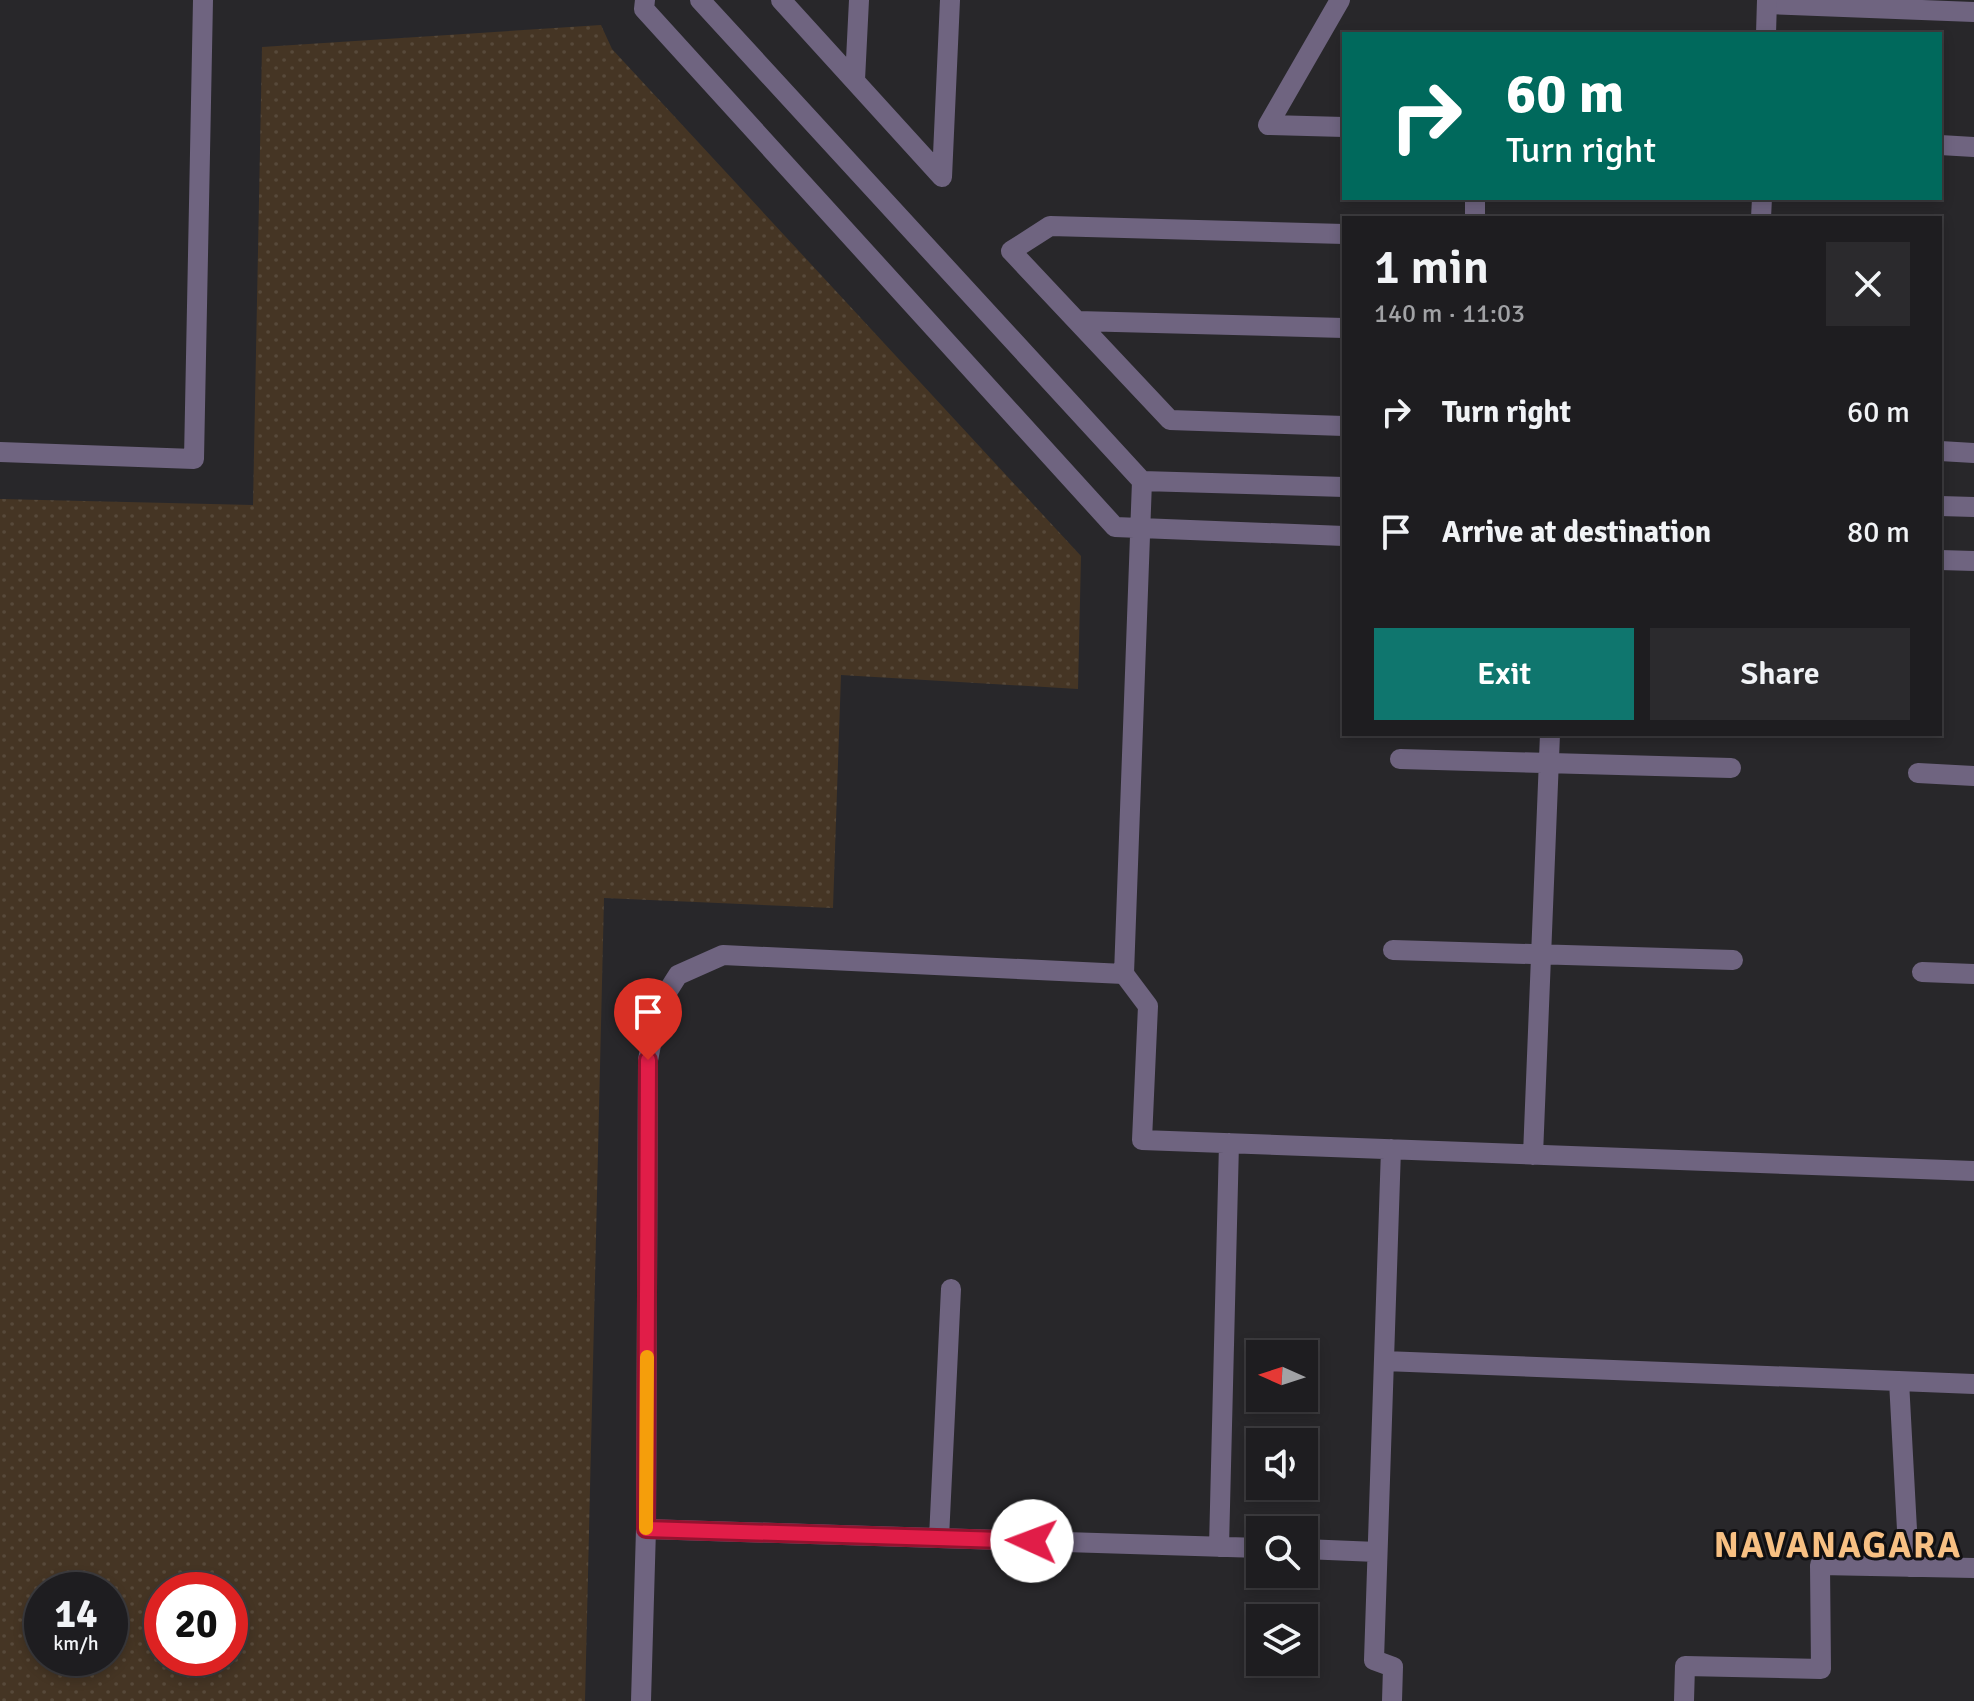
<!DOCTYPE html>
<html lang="en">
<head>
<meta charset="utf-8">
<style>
  :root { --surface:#1e1d20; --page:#2b2a2d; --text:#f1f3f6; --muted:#a1a2a5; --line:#3c3b3e; --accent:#0f766e }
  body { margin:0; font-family:Signika,sans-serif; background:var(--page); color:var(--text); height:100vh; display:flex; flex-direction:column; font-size:30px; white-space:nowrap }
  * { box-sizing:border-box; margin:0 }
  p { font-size:26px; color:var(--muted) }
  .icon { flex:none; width:44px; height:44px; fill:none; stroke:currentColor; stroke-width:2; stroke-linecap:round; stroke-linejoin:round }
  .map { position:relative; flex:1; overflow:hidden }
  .sheet { position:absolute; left:1342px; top:216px; width:600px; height:520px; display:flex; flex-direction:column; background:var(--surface); border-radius:0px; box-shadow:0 4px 12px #0003,0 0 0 2px var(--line) }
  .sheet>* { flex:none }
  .top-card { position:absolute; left:1342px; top:32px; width:600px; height:168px; border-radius:0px; box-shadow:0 4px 12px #0003,0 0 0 2px var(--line); background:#00695c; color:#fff; overflow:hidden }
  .needle { width:52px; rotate:273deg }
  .buttons { position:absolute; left:1246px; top:1340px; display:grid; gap:16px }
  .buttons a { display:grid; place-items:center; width:72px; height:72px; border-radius:0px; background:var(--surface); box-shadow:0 4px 12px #0003,0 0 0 2px var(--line); font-size:40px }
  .speed { position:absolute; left:24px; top:1572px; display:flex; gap:16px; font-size:40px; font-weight:700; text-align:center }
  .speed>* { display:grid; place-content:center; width:104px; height:104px; border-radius:50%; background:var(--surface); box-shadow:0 4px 12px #0003,0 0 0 2px var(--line); line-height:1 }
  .speed small { font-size:20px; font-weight:400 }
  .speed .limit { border:12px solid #d22; background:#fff; color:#111 }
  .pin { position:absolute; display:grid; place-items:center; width:68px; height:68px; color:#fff; margin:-82px -34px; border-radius:50% 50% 50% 0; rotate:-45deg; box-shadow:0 0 8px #0007 }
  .pin .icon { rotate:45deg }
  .me { position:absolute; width:88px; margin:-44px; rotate:272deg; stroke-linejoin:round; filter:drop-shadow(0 0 6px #0008) }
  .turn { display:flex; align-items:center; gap:28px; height:168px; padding:0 32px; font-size:36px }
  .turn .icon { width:104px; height:104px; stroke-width:2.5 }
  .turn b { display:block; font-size:56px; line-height:68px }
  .round { display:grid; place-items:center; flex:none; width:84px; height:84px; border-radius:0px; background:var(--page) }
  .head { display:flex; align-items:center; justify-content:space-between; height:136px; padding:0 32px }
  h1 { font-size:48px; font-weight:600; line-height:60px }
  .cta { display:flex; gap:16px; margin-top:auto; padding:16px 32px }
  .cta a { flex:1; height:92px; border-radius:0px; background:var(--accent); color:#fff; font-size:32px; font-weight:600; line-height:92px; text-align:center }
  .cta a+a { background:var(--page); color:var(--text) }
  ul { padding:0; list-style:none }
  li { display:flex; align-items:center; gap:24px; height:120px; padding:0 32px }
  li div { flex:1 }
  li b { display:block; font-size:30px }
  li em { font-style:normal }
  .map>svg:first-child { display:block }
  .grass { fill:url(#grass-dots); fill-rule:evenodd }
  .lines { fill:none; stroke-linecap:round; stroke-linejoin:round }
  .service { stroke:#6f6480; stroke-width:20 }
  .minor { stroke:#6f6480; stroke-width:20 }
  .tertiary { stroke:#6f6480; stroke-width:20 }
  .route-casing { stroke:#92132f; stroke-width:20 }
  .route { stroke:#e11d48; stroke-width:14 }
  .slow { stroke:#f59e0b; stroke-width:14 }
  .labels { text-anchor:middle; stroke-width:6; stroke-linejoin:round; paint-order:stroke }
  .district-label { font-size:36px; font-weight:bold; letter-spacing:2px; fill:#f7c083; stroke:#111012 }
</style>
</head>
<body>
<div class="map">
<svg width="1974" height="1701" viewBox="0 0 1974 1701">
  <defs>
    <pattern id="grass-dots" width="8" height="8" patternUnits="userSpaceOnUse" patternTransform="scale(2)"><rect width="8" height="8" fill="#453524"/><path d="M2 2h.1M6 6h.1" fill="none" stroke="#57493a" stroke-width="1.8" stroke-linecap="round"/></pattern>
  </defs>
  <rect width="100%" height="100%" fill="#28272a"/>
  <path class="grass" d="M601,25L612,49L1081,556L1078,689L841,675L833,908L604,898L585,1701H0V499L253,505L262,47ZM42,1590H110V1658H42ZM230,1590V1658H162V1590Z"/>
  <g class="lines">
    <path class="service" d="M781,0L942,177
      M1340,0L1268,125L1344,127
      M1767,4L1974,12
      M855,80L859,0
      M942,177L950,0
      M1475,218V198
      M1344,234L1050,226L1011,251L1170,420L1344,426
      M1077,321L1344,328
      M1940,451L1974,453
      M1400,759L1731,768
      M1918,773L1974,776
      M1393,950L1733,960
      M1922,972L1974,974
      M1124,974L1148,1006L1142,1140L1974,1171
      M1391,1149L1374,1660L1393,1667L1392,1701
      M1533,1155L1550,734
      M1384,1361L1974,1384
      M1899,1381L1909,1567
      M646,1529L1260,1548
      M939,1538L951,1289
      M1219,1547L1229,1143
      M1304,1549L1377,1552
      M1684,1701L1685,1666L1821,1669L1820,1565L1974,1568"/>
    <path class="minor" d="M1766,34L1767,0
      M1940,145L1974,147
      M1761,218L1762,198"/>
    <path class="tertiary" d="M645,0L644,9L1115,527L1344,536
      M0,452L194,459L203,0
      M1142,481L1344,487
      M1940,506L1974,507
      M1940,560L1974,561
      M641,1701L646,1529L648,1060L659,1005L678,975L723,955L1124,974L1142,481L700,0"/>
  </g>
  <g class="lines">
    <g class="route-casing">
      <path id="route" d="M648,1060L646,1529L1032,1541"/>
    </g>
    <use href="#route" class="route"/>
    <path class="slow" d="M646,1528L647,1357"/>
  </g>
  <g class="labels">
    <g class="district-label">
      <text x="1838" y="1557">NAVANAGARA</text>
    </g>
  </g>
</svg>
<div class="buttons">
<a><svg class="needle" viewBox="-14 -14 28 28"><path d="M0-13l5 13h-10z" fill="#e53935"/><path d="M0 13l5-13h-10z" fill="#a1a2a5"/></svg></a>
<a><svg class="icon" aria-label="sound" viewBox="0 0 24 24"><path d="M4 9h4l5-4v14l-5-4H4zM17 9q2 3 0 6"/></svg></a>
<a><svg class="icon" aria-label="search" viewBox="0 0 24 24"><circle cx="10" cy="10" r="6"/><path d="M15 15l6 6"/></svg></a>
<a><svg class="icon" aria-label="layers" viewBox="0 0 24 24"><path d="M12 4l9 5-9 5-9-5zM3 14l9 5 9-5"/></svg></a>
</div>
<div class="speed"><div>14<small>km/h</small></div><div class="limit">20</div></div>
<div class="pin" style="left:648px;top:1060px;background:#d93025"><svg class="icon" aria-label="arrive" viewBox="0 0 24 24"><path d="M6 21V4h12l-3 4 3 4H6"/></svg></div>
<svg class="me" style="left:1032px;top:1541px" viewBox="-20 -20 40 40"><circle r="19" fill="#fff"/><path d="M0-13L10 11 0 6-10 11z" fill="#e11d48"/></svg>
<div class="top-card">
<div class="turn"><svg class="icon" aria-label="right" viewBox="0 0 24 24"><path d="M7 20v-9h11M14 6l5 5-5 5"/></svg><div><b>60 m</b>Turn right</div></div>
</div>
<section class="sheet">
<div class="head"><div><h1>1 min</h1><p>140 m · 11:03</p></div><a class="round"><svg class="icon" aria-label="close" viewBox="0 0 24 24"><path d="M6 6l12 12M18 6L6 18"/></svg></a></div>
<ul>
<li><svg class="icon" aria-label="right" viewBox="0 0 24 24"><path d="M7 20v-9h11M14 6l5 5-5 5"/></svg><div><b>Turn right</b></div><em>60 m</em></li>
<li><svg class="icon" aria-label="arrive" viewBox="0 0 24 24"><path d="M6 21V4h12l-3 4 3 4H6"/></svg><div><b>Arrive at destination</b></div><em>80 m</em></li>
</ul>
<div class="cta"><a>Exit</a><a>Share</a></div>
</section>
</div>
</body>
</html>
